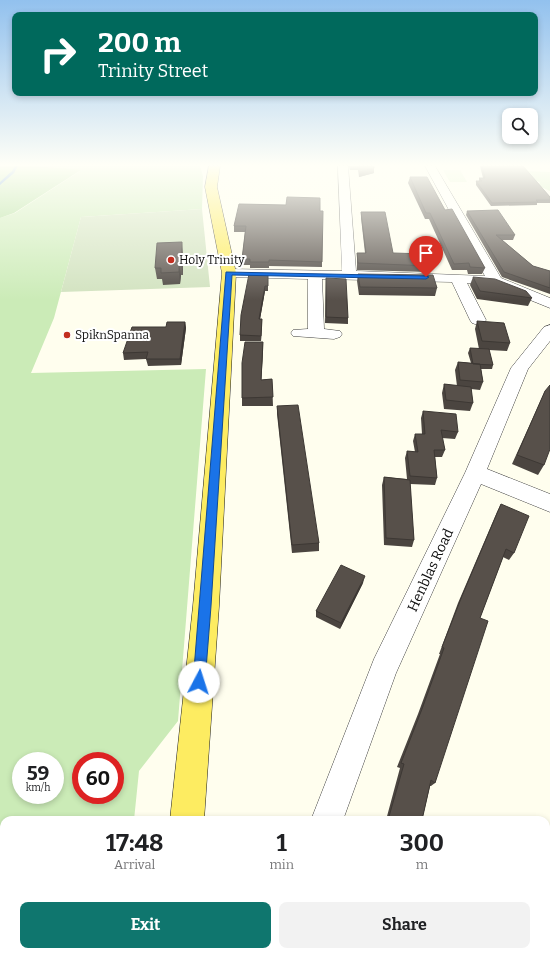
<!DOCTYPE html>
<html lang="en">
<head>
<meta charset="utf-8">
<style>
  :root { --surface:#fff; --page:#f2f2f2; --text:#202124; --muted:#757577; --accent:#0f766e }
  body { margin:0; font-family:Bitter,serif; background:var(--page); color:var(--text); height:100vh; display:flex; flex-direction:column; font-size:15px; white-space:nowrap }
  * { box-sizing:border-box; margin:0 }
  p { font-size:13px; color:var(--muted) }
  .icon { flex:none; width:22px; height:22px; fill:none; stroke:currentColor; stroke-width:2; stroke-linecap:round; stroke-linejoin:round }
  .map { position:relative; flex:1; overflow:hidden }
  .drawer { position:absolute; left:0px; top:816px; width:550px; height:140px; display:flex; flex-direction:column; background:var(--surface); border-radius:12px 12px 0 0; box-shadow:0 2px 6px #0003 }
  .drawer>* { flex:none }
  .hud { position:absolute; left:12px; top:12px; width:526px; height:84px; border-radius:8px; box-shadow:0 2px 6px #0003; background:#00695c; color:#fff; overflow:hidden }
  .buttons { position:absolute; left:502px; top:108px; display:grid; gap:8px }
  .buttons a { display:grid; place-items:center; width:36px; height:36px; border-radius:8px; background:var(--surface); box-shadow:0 2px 6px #0003; font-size:20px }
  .speed { position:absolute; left:12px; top:752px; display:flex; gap:8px; font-size:20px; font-weight:700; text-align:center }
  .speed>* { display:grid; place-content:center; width:52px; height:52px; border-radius:50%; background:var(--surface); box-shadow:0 2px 6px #0003; line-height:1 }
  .speed small { font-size:10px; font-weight:400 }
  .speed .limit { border:6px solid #d22; background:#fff; color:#111 }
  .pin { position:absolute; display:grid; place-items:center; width:34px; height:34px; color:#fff; margin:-41px -17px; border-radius:50% 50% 50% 0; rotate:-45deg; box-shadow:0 0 4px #0007 }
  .pin .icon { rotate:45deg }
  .me { position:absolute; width:44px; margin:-22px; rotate:5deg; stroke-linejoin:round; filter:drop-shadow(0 0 3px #0008) }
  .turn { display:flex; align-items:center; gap:14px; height:84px; padding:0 20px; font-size:18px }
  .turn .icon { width:52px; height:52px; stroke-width:2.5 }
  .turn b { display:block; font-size:28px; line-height:34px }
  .eta { display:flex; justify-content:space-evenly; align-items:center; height:68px; text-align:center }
  .eta b { font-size:24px; font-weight:700; line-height:28px }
  .button { display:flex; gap:8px; margin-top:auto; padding:8px 20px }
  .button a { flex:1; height:46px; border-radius:8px; background:var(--accent); color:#fff; font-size:16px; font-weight:700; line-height:46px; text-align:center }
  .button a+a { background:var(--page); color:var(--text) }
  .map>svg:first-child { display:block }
  .green { fill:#cbebb7; fill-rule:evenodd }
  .forest { fill:#abdc95 }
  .cemetery { fill:#d1e2bf }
  .pitch { fill:#def2c9 }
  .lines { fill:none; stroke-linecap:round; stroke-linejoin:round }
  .stream { fill:#367ed2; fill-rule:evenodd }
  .minor-casing { stroke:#414141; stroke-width:1 }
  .primary-casing { stroke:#1f1f1f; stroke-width:1 }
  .minor { fill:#fff; fill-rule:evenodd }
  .primary { fill:#fdec61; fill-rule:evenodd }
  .wall { fill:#4b4540 }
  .shaded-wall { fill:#3d3834 }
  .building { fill:#57504a; stroke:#3d3834 }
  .route { fill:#1a73e8; stroke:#114b97 }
  .poi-dot { fill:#c22f21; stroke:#fff; stroke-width:1.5 }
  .labels { text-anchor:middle; stroke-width:4; stroke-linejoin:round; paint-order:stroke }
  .far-poi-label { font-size:12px; fill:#0e0e0e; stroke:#fff; text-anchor:start }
  .street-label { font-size:14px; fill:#0e0e0e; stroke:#fff }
</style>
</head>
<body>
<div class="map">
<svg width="550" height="956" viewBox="0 0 550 956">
  <rect width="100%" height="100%" fill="#fffeee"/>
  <path class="green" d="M35,166H200L203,176L202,209L81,217L54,318L31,373L206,369L178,721L139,771L134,820H4V952H142V956H0V218L15,213L80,171ZM21,761H55V795H21ZM81,761H115V795H81Z
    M524,171L550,172V191L541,187L539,184L540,182L532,180Z"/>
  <path class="forest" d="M0,166H35L81,170L14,213L0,218Z"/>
  <path class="cemetery" d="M202,209L210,287L61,292L81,217Z"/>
  <path class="pitch" d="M443,170H460L467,182H450Z"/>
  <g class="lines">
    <path class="stream" d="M15,166H18L14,173L0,185V182L12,171Z"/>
    <g class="minor-casing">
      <path id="minor" d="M338,166H348L356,271L485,276L425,166H435L501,278L550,298V308L493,285L467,283L486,320L484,323L478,325L472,323L470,320L452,282L322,279L324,329L340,331L342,334L340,337L334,339L293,336L291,333L293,330L308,329V279L229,277L224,276L222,273L224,270L229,269L342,271Z
        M550,325V341L528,369L487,469L550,494V512L481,484L396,673L343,820H311L374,659L465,473L511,368L544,327Z
        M275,952H311V956H273Z"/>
    </g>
    <g class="primary-casing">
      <path id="primary" d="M209,166H220L217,187L236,273L219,606L204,820H170L193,606L222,273L205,187Z
        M157,952H195L194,956H156Z"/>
    </g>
    <use href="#minor" class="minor"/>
    <use href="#primary" class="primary"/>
  </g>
  <path class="wall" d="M349,166H374V173L359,177L358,170H350Z
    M480,166H523L550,197V203H537V205L491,206L476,185V181H479V178H483Z
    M410,177L445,210L485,268L482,274H468L467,270H452L429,219H425L408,183Z
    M320,211L322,262V267L269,266V268H250V265H243L242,259L245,232H234V226Z
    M467,211L515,235L513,240H502L533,266L550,271V294L502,277L466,215Z
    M361,212L393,253L430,266L428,272L357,270V253H365L361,218Z
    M183,253V275H181L180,284L163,285L162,279H157L155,268Z
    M268,274V291H265L260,319H262L261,341H240V335Z
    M358,274L437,288L435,296L359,295L357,281Z
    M473,277L532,298L528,306L477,299L470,285Z
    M326,278L348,318V324L325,323Z
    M477,321L510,343L507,351L489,350L493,365L492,369H481L483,382L480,390L471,389L473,403L470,411L444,409L442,393L444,384L457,386L455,370L458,362L471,363L468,353L470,348L479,349L475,329Z
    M185,322L186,328L181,365L148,366L146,359L124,360L123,353L166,327Z
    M263,342V350L261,380L272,379L273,406H242V398Z
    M545,391L544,465L538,475L512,464Z
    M277,406L319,543V551L292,553L277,414Z
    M423,411L458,432L455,439L442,438L445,450L442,457H435L437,478L435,485L410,484L414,540L412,547L384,545L382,485L384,477L407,479L405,458L407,451L415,452L413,441L415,434H422L421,418Z
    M501,504L514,553L509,560L503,557L480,618L435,783L431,786H430L422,820H386L400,768L397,767L418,714L440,654H439L458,603L497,512Z
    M363,583L340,629L316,617V611Z
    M356,952H395V956H355Z"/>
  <path class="shaded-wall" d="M374,168V173L359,177V172Z
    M182,242L183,253V275L181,264Z
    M179,264L181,275L180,284L179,272Z
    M265,286V291L259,325V319Z
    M262,319V325L261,341V336Z
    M185,322L186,328L181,365L180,359Z
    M263,342V350L261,388V380Z
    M365,576L363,583L340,629L341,623Z"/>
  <path class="building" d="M359,166H374V168L359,172Z
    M482,166H523L550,197V200H536L538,202L492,203L476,181H482L479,178H485Z
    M410,177H427L445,210L452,209L485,268L470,267L469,263L454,264L430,213H426Z
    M287,197L320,198V211H323L322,262L269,260V262H250V259H242L246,226H234L239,204L286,205Z
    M498,210L515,235H496L533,266L550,271V288L504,272L467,211Z
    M361,212H385L393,253L426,254L430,266L358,263L357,253H366Z
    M182,242L181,264H179V272L161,273V268H155L157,243Z
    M249,274H268V286H265L259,319H262L261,336L240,335L241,315Z
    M358,274L433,275L437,288L360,287Z
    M473,277L495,279L526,291L532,298L480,291Z
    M326,278L346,279L348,318L326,317Z
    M477,321L504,323L510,343L482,341Z
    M167,322H185L180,359H146L148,352L123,353L132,327H166Z
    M245,342H263L261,380L272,379L273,397L242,398V363Z
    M470,348L489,349L493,365L473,364Z
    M458,362L480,364L483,382L460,380Z
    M444,384L471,387L473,403L446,400Z
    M550,385V449L544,465L517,455L545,391Z
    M298,405L319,543L292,545L277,406Z
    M423,411L456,414L458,432L441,430L445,450H434L437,478L410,476L407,451L418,452L415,434H425Z
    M384,477L410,480L414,540L386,538Z
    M501,504L529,516L514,553L506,549L480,618L488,621L435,783L431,780L422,820H388L404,764L401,763L422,709L444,648L442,647L462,596Z
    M341,565L365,576L341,623L316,611Z
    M205,952H257V956H204Z
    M358,952H395V956H358Z"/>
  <linearGradient id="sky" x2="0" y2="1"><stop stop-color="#92c1ee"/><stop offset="0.55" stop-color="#fffff7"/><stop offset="1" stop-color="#fffff7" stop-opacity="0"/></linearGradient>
  <rect width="550" height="300" fill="url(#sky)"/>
  <path class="route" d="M226,272L426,276L429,277L426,279L232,275L211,606L205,682L204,687L199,688L195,687L193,682Z"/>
  <g class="poi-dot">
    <circle cx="171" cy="260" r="4"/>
    <circle cx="67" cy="335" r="4"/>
  </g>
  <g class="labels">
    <g class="far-poi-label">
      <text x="179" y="264">Holy Trinity</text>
      <text x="75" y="339">SpiknSpanna</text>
    </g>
    <g class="street-label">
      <text transform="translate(430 570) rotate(-65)" y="5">Henblas Road</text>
    </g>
  </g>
</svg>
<div class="buttons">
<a><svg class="icon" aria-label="search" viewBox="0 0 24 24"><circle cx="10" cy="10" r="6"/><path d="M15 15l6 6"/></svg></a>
</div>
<div class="speed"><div>59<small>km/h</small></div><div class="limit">60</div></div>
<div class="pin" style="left:426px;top:277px;background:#d93025"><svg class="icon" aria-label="arrive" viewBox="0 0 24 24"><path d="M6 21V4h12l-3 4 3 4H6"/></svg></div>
<svg class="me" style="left:199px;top:682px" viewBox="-20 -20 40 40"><circle r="19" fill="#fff"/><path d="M0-13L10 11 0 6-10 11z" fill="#1a73e8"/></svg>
<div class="hud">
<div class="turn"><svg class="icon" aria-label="right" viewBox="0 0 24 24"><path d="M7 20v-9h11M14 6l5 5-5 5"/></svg><div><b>200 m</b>Trinity Street</div></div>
</div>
<section class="drawer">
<div class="eta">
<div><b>17:48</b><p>Arrival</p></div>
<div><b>1</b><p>min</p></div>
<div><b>300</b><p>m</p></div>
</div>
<div class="button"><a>Exit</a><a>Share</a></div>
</section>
</div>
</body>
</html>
